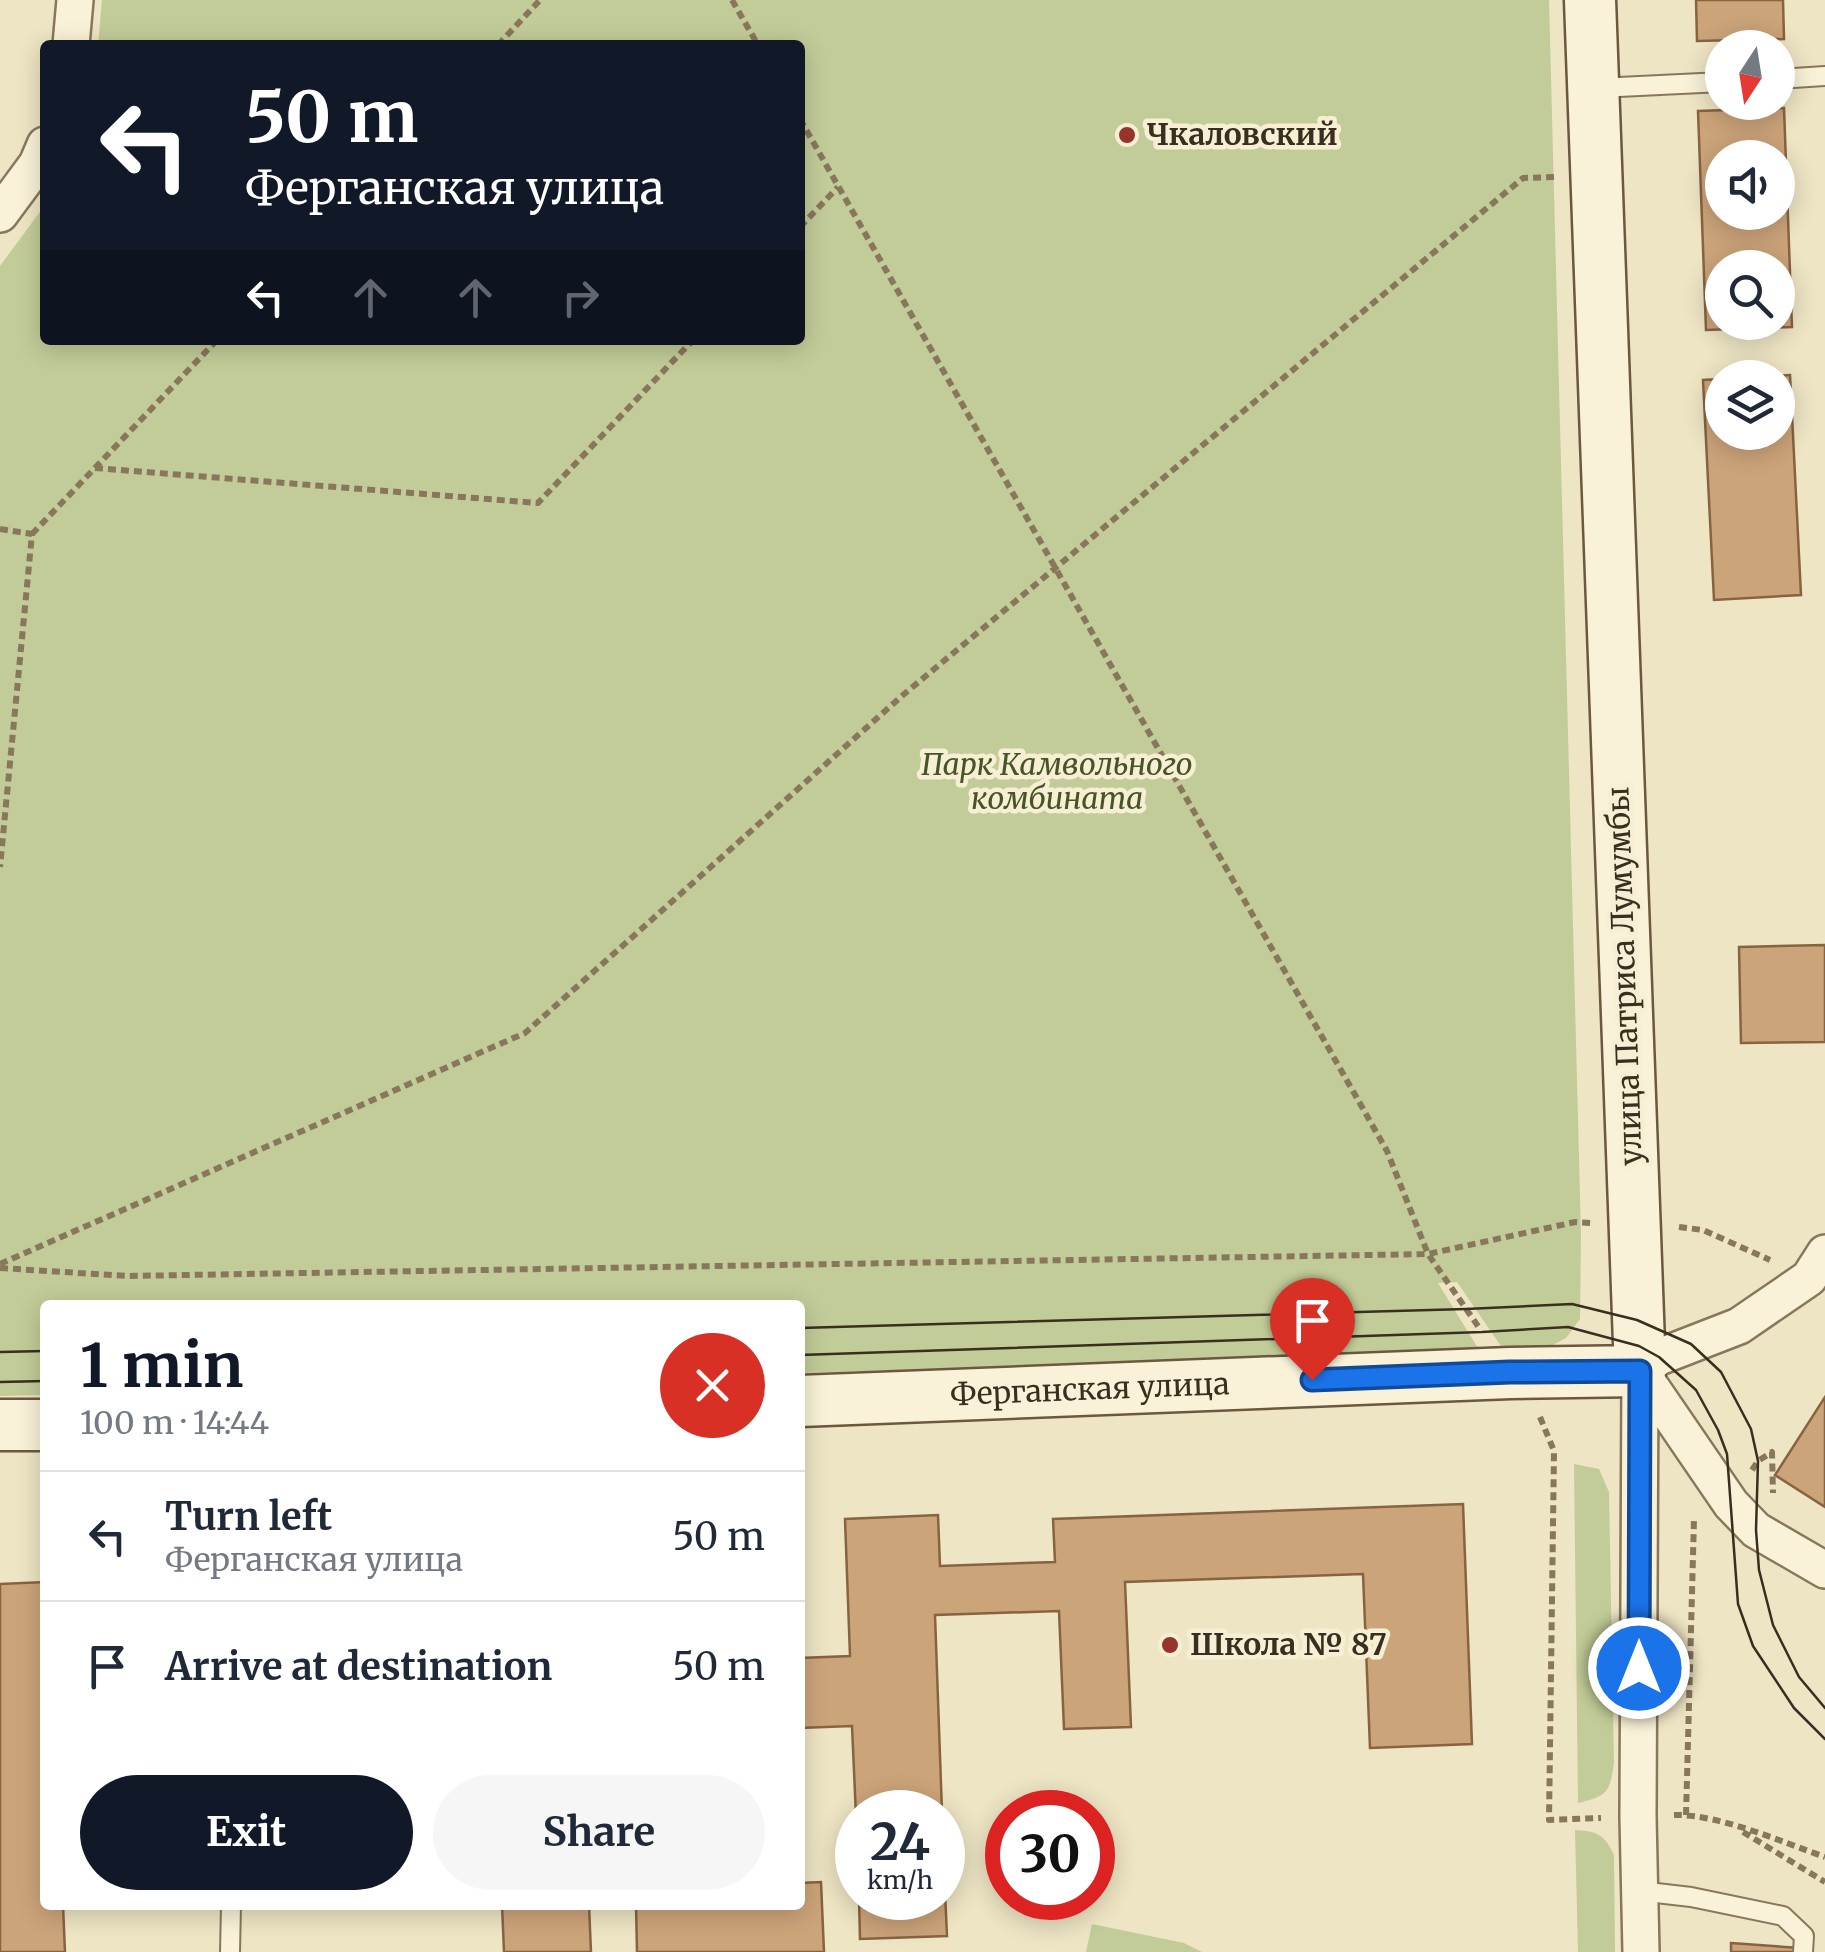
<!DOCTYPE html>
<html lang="en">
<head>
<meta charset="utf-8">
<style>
  :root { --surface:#fff; --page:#f6f6f7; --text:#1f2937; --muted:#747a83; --line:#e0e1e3; --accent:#111827 }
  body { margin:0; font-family:Merriweather,serif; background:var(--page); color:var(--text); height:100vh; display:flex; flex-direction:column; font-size:38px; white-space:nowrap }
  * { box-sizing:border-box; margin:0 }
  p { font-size:32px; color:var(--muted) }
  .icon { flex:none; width:55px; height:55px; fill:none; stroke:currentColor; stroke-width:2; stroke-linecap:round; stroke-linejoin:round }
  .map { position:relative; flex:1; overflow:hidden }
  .panel { position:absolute; left:40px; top:1300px; width:765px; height:610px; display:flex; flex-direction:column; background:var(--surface); border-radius:10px; box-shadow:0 5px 25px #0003 }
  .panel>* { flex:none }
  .banner { position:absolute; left:40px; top:40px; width:765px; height:305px; border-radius:10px; box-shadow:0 5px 25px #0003; background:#111827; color:#fff; overflow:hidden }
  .needle { width:65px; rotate:192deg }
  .fabs { position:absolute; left:1705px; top:30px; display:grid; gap:20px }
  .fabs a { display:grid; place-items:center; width:90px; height:90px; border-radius:50%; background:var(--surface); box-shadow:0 5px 25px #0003; font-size:50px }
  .speed { position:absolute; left:835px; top:1790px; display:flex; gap:20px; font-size:50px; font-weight:700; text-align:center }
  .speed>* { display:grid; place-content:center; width:130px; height:130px; border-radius:50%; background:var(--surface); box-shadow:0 5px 25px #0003; line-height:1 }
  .speed small { font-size:25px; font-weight:400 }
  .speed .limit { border:15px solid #d22; background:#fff; color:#111 }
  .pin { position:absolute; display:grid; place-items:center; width:85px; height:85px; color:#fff; margin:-102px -42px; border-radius:50% 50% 50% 0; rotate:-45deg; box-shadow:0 0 10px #0007 }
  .pin .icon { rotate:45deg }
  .me { position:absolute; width:110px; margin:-55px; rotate:0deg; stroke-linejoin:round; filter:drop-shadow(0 0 8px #0008) }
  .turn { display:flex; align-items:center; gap:35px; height:210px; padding:0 40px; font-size:45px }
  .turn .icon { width:130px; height:130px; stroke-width:2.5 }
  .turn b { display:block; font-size:70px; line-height:85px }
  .lanes { display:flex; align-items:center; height:95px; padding:0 40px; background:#0003; justify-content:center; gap:50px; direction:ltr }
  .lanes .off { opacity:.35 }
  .round { display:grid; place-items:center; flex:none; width:105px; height:105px; border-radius:52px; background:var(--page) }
  .summary { display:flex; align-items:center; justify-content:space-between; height:170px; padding:0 40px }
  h1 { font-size:60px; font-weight:700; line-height:75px; color:var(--accent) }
  .cta { display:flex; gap:20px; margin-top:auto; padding:20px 40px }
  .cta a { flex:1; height:115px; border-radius:60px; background:var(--accent); color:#fff; font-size:40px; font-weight:700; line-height:115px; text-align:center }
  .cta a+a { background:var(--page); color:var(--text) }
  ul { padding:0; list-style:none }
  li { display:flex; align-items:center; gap:30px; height:130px; padding:0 40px; border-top:2px solid var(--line) }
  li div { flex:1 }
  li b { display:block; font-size:38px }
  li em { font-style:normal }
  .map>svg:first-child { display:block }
  .green { fill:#c2cc98 }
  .building { fill:#cca47a; stroke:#886340; stroke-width:2.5; fill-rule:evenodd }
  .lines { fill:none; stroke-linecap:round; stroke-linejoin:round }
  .lane-casing { stroke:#89775b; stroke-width:22 }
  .street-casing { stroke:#89775b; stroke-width:40 }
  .secondary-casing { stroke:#6b583e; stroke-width:55 }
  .path { stroke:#89775b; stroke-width:6; stroke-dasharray:8 5; stroke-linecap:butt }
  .lane { stroke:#f9f2d8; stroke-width:18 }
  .street { stroke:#f9f2d8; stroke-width:35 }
  .secondary { stroke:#f9f2d8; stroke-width:50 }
  .tram { stroke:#392e1f; stroke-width:2.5 }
  .route-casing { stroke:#114b97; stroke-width:25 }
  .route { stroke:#1a73e8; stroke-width:18 }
  .poi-dot { fill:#98332b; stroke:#f6efd4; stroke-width:4 }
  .labels { text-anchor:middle; stroke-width:9; stroke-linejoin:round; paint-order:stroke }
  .poi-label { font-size:30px; font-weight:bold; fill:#392e1f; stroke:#f6efd4; text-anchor:start }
  .park-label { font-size:30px; font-style:italic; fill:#455525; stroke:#f6efd4 }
  .street-label { font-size:30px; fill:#392e1f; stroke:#f6efd4 }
</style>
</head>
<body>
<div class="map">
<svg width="1825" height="1952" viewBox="0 0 1825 1952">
  <rect width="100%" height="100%" fill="#eee5c4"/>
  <path class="green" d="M102,0H1549L1581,1235L1580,1319L1566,1338L1543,1350L1505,1352L1457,1282L1438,1283L1481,1353L800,1373V1305H45V1395L0,1396V266L45,205V340H800V45H98Z
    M1574,1464L1599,1469L1609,1492L1614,1762C1610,1792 1608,1796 1578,1803Z
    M1575,1830C1597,1831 1605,1835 1614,1855L1615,1952H1578Z
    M1092,1924L1184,1943L1202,1952H1086Z"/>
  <path class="building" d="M1696,0H1783L1784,39L1697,41Z
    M1784,108L1792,327L1706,330L1698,111ZM1722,158H1778V212H1722ZM1722,268H1778V322H1722Z
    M1790,375L1801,595L1714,600L1703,380L1722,379V432H1778V378H1744Z
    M1825,945V1042L1741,1043L1739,947Z
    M1825,1397V1507L1775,1475Z
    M1463,1504L1472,1744L1370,1748L1363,1574L1125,1582L1131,1727L1064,1729L1059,1611L935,1615L942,1812H858V1861L852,1726L800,1728V1658L850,1656L845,1519L938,1515L940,1566L1055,1562L1053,1519Z
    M45,1582V1905H63L65,1952H0V1584Z
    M942,1825L947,1936L860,1939L859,1898H942Z
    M821,1882L824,1952H637L636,1905H800V1883Z
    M502,1905H589L591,1952H504Z
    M1731,1943L1800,1948L1804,1952H1731Z"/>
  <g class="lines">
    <g class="lane-casing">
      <path id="lane" d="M1778,79L1825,76
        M1598,88L1722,82
        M1639,1891L1691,1897L1783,1916L1804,1936L1803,1952
        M230,1952L231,1905"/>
    </g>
    <g class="street-casing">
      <path id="street" d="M71,45L75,0
        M0,214L37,164L45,145
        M1640,1371L1638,1817L1641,1952
        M1640,1371L1731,1504L1756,1530L1825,1570
        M1640,1371L1659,1357L1739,1326L1809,1278L1825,1253"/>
    </g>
    <g class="secondary-casing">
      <g id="secondary">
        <path id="s1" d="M800,1401L1510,1373L1640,1371L1590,0"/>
        <path d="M0,1425H45"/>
      </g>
    </g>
    <path class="path" d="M732,0L758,45
      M498,45L540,0
      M800,119L1387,1151L1428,1254L1480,1329
      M800,227L838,187
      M95,468L538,503L693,340
      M0,529L32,534L0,867
      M32,534L217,340
      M1679,1227L1703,1230L1770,1260
      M0,1264L525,1033L903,695L1523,178L1554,177
      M0,1268L127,1276L1428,1254L1575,1222L1592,1223
      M1540,1417L1554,1451L1549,1820L1601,1818
      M1752,1470L1758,1461L1772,1452L1773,1493
      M1674,1815C1719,1814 1782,1842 1825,1857
      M1686,1815L1694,1519
      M1743,1832L1825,1882"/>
    <use href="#lane" class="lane"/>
    <use href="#street" class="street"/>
    <use href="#secondary" class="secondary"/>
    <path class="tram" d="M800,1328L1466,1309L1572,1304L1637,1320L1691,1344L1721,1372L1751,1429L1758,1461L1756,1530L1759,1570L1773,1625L1799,1677L1825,1708
      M0,1352L45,1351
      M800,1355L1482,1332L1568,1327L1639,1346L1659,1357L1696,1390L1718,1430L1727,1454L1738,1604L1753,1646L1794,1708L1825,1739
      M0,1382L45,1381"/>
  </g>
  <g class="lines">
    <g class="route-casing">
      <path id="route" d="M1312,1380L1510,1372L1640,1371L1639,1668"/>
    </g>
    <use href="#route" class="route"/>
  </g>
  <g class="poi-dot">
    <circle cx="1127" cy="135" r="10"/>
    <circle cx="1170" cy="1645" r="10"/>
  </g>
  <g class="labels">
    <g class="poi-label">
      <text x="1147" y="145">Чкаловский</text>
      <text x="1190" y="1655">Школа № 87</text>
    </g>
    <g class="park-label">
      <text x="1057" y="775">Парк Камвольного<tspan x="1057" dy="34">комбината</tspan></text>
    </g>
    <g class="street-label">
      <text transform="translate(1625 976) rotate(-92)" y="10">улица Патриса Лумумбы</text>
      <text dy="10" stroke="none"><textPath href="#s1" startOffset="290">Ферганская улица</textPath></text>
    </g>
  </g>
</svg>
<div class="fabs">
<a><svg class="needle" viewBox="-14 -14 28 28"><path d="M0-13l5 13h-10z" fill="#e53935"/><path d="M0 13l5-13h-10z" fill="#747a83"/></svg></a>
<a><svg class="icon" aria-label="sound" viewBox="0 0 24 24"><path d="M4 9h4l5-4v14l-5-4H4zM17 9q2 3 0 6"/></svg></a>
<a><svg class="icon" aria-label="search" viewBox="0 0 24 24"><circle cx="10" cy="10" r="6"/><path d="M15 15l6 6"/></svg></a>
<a><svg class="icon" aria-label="layers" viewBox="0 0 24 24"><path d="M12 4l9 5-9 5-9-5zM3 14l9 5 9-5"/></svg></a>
</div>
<div class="speed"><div>24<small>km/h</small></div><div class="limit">30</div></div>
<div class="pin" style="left:1312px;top:1380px;background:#d93025"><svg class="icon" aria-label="arrive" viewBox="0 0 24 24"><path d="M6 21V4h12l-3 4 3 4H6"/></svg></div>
<svg class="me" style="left:1639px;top:1668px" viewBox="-20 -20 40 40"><circle r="17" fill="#1a73e8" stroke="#fff" stroke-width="3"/><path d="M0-11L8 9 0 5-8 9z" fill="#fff"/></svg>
<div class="banner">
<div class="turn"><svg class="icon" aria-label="left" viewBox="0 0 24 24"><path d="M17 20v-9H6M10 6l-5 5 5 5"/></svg><div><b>50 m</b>Ферганская улица</div></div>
<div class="lanes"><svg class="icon" aria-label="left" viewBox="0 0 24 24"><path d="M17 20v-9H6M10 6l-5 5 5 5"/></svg><svg class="icon off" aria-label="ahead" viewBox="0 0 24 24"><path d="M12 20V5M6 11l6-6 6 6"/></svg><svg class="icon off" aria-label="ahead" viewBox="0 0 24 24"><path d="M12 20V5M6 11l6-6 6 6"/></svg><svg class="icon off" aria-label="right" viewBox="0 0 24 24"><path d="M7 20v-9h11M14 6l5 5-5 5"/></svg></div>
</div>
<section class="panel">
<div class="summary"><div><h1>1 min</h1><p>100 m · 14:44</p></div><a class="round" style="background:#d93025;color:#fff"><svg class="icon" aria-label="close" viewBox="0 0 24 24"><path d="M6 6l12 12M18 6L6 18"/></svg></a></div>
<ul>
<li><svg class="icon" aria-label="left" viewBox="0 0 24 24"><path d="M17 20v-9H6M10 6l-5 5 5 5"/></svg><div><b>Turn left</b><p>Ферганская улица</p></div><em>50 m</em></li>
<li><svg class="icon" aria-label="arrive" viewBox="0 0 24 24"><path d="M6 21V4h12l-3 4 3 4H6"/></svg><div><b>Arrive at destination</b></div><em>50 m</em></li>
</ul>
<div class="cta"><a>Exit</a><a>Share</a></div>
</section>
</div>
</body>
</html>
